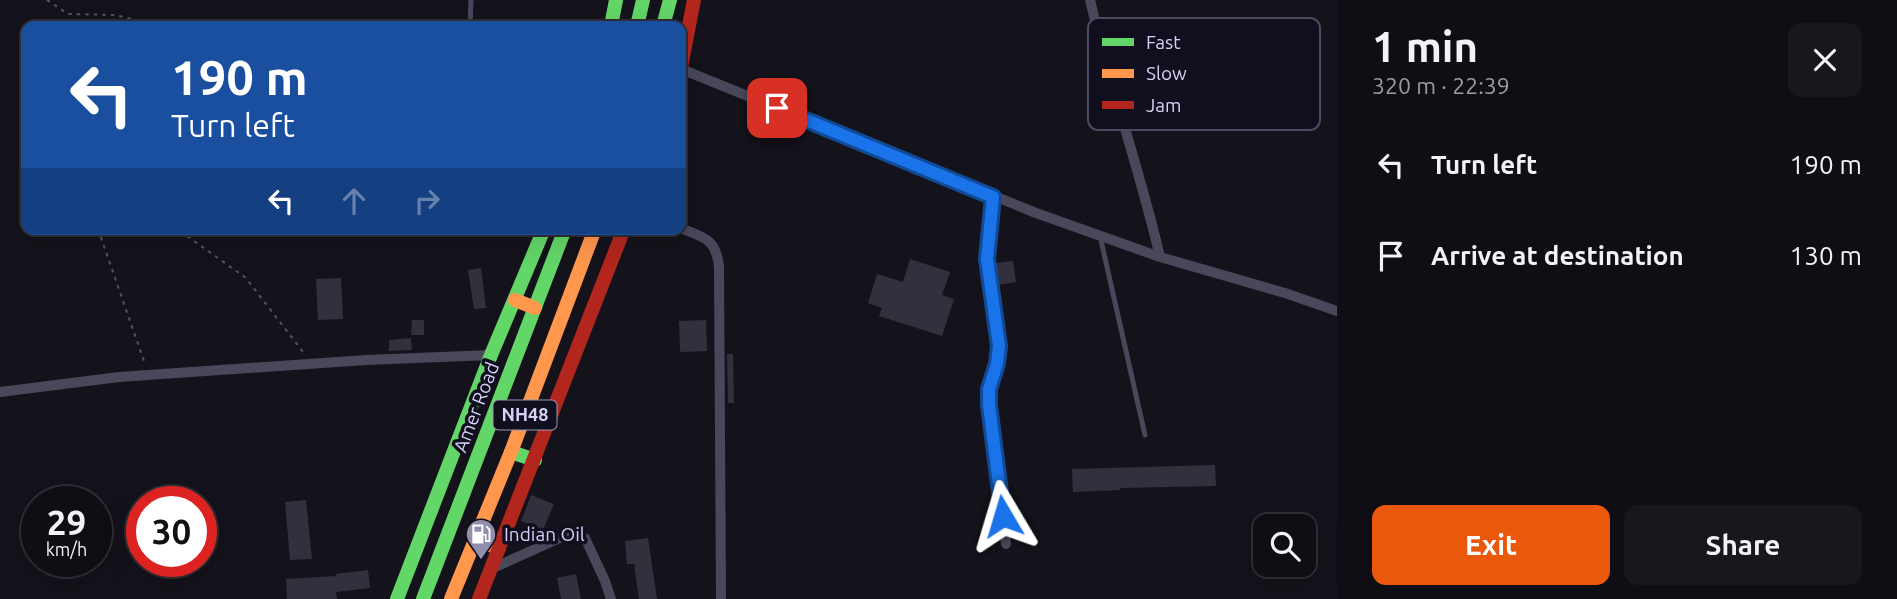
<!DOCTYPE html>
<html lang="en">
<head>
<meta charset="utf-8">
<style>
  :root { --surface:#0f0e14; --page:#18171d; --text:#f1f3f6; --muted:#9b9ca0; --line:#2f2e34; --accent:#ea580c }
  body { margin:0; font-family:Ubuntu,sans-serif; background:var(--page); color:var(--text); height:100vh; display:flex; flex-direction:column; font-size:26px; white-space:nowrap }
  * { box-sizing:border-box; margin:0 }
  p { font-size:23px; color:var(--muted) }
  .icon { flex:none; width:38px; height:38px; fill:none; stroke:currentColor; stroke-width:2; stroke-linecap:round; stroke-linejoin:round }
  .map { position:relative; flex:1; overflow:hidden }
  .sheet { display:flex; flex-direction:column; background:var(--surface); width:560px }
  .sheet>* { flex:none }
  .guide { position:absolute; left:21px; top:21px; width:665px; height:214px; border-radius:14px; box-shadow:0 7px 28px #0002,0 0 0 2px var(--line); background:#1a4fa0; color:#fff; overflow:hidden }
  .controls { position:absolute; left:1253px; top:514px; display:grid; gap:14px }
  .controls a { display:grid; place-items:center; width:63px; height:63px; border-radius:14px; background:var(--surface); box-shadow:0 7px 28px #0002,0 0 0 2px var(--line); font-size:35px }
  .speed { position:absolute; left:21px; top:486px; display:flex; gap:14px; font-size:35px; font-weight:700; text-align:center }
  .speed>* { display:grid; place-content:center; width:91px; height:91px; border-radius:50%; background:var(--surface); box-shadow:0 7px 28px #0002,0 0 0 2px var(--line); line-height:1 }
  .speed small { font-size:18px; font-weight:400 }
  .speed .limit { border:10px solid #d22; background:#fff; color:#111 }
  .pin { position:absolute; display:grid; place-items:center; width:60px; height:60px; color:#fff; margin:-30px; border-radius:14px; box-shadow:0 4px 10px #0006 }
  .me { position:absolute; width:77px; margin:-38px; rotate:353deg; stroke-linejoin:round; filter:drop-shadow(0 0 5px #0008) }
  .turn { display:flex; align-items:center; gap:24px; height:147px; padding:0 35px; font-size:32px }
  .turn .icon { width:91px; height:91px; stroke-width:2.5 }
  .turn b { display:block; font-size:49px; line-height:60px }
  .lanes { display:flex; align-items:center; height:66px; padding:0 35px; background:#0003; justify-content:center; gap:35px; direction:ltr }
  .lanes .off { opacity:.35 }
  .round { display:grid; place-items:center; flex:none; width:74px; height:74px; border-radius:14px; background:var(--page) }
  .headline { display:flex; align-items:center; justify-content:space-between; height:119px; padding:0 35px }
  h1 { font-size:42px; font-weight:600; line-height:52px }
  .primary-button { display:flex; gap:14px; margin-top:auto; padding:14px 35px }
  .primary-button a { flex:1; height:80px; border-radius:14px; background:var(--accent); color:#fff; font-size:28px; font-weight:600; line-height:80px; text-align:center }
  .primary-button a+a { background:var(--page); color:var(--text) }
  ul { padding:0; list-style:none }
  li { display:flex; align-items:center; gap:21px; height:91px; padding:0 35px }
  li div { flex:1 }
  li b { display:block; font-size:26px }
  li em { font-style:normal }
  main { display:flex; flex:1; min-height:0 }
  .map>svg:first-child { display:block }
  .building { fill:#32303d }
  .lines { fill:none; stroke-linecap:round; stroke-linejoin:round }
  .path { stroke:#4b5861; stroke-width:2; stroke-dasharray:3.5 5; stroke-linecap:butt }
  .lane { stroke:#49485b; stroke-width:5 }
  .street { stroke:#49485b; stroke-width:10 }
  .fast { stroke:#63d668; stroke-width:14 }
  .slow { stroke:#ff974d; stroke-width:14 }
  .jam { stroke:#b3261e; stroke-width:14 }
  .route-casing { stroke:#114b97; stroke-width:18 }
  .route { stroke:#1a73e8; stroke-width:12 }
  .labels { text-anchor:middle; stroke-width:7; stroke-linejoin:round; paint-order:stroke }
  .shield { fill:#110f1e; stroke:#9a98b7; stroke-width:2 }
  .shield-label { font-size:18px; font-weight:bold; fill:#d5d2f9 }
  .street-label { font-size:19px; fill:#d5d2f9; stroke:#110f1e }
  .poi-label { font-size:19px; fill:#d5d2f9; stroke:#110f1e; text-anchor:start }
  .key { fill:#110f1e; stroke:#4c4a60; stroke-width:2 }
  .key-label { font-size:19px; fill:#d5d2f9 }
</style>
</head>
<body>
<main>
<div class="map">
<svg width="1337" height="599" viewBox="0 0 1337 599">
  <rect width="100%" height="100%" fill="#14121a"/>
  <path class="building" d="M910,259L950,272L942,295L954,299L942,336L879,316L882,308L868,303L877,274L903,282Z
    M1013,261L1016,282L999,285L996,263Z
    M481,268L486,308L474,309L468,270Z
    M341,278L343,319L318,320L316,279Z
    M412,320H424V335H411Z
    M706,320L707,351L680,352L679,321Z
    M411,338L412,350L389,351V340Z
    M727,354H733L734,403H728Z
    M1215,465L1216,486L1120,488V490L1073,492L1072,469Z
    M531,495L554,504L543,530L521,521Z
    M306,500L312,559L290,560L285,502Z
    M648,538L657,599H639L634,564H627L625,541Z
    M368,570L370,588L336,592L337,599H287L286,579L336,576V574Z
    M576,574L581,599H561L557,578Z"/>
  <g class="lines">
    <path class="path" d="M47,0L68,14L115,15L160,26
      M98,229L145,364
      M183,229L187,236L246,278L303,352"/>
    <path class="lane" d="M470,26L471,0
      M1100,236L1145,435"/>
    <path class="street" d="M1090,0C1110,87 1140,170 1160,257
      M681,69L1036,213L1160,257L1285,293L1337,311
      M993,196L988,237L987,259L999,346L997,364L989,389V405L1006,544
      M681,228C704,238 716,238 719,267L721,599
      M0,392L119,377L366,360L491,355
      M491,569L573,532L585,538L605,581L611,599"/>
    <path class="fast" d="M611,26L616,0
      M637,26L643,0
      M663,26L670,0
      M511,452L535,460
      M397,599L491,355L544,229
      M423,599L565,229"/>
    <path class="slow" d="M515,300L535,308
      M475,540L499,548
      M451,599L511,452L595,229"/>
    <path class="jam" d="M681,67L694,0
      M479,599L624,229"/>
  </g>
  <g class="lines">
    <g class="route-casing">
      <path id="route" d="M777,108L993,197L987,259L999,346L997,364L989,389V405L1003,516"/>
    </g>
    <use href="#route" class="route"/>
  </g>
  <defs>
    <g id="fuel-pin" transform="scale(1.575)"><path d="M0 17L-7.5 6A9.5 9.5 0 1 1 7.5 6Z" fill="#918fab" stroke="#110f1e"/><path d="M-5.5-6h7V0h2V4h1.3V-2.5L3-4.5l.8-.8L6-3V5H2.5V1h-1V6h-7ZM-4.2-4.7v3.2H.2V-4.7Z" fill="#fff"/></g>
  </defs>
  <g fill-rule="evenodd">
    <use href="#fuel-pin" x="481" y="534"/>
  </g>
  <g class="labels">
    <rect class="shield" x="493.5" y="400.5" width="63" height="29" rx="5"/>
    <g class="shield-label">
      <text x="525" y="421">NH48</text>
    </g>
    <g class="street-label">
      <text transform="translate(476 407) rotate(-69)" y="7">Amer Road</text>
    </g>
    <g class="poi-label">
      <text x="504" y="541">Indian Oil</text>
    </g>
  </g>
  <rect x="1088" y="18" width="232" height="112" rx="10" class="key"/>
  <rect x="1102" y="38" width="32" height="8" fill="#63d668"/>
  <rect x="1102" y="69" width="32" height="9" fill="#ff974d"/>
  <rect x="1102" y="101" width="32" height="8" fill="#b3261e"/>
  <g class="key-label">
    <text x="1146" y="49">Fast</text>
    <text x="1146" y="80">Slow</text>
    <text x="1146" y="112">Jam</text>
  </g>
</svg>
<div class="controls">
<a><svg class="icon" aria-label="search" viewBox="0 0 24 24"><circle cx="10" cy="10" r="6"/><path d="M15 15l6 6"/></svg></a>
</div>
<div class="speed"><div>29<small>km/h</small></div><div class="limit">30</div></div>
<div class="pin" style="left:777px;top:108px;background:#d93025"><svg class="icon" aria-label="arrive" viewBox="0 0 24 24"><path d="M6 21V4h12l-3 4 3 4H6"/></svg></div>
<svg class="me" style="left:1003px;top:516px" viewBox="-20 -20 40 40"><path d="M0-17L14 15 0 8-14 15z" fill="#1a73e8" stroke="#fff" stroke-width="4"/></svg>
<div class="guide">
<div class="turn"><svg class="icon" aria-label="left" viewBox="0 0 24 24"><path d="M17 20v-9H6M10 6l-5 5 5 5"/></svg><div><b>190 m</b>Turn left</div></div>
<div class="lanes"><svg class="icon" aria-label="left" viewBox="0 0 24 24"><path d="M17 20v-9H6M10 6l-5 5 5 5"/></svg><svg class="icon off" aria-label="ahead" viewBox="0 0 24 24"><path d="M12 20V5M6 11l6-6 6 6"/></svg><svg class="icon off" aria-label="right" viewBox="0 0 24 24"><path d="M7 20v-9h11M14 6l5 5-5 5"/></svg></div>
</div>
</div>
<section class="sheet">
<div class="headline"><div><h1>1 min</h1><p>320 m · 22:39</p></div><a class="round"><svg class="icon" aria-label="close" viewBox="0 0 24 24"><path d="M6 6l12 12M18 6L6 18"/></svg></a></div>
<ul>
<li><svg class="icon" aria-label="left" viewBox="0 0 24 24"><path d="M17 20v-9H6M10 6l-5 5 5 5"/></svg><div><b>Turn left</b></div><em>190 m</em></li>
<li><svg class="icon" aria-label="arrive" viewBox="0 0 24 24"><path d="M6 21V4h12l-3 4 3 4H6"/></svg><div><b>Arrive at destination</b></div><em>130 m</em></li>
</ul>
<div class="primary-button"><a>Exit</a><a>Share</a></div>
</section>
</main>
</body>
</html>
